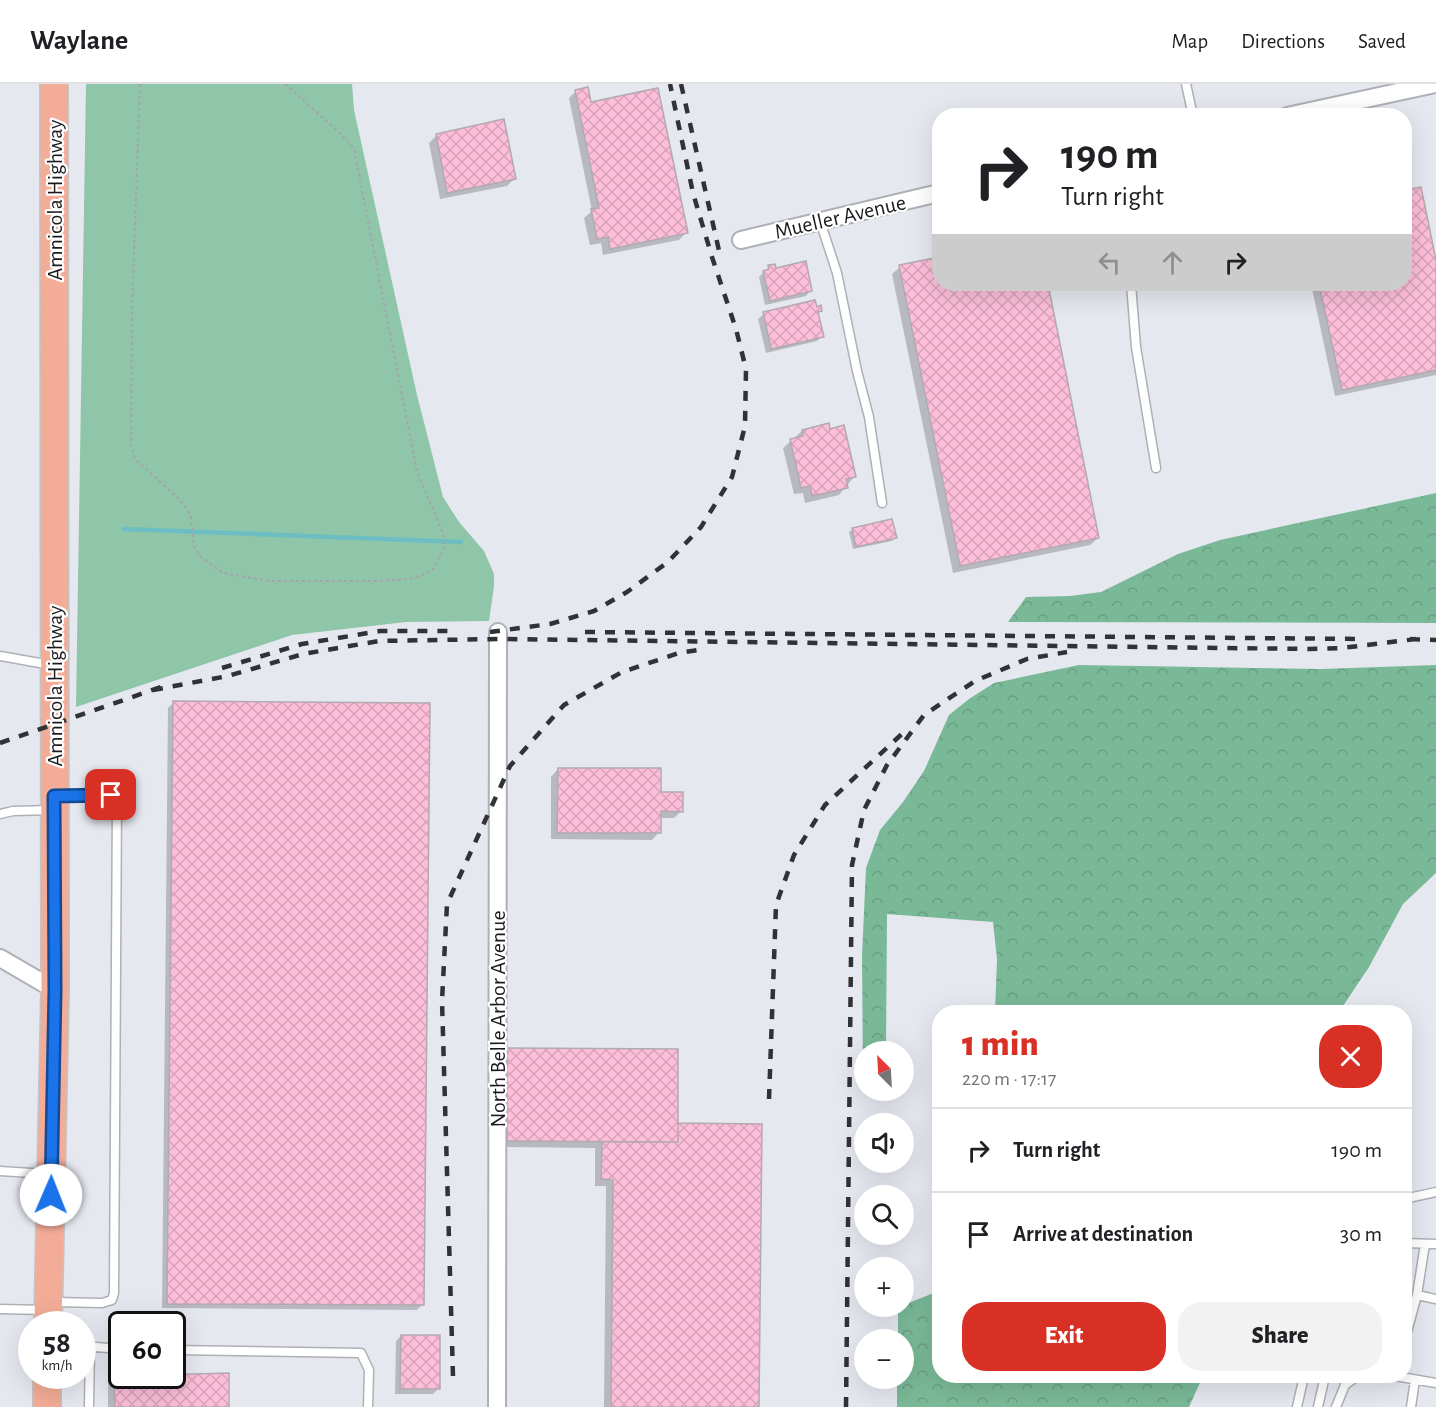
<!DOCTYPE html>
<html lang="en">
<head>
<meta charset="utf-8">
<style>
  :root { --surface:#fff; --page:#f2f2f2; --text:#202124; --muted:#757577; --line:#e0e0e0; --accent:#d93025 }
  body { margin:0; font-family:"Alegreya Sans",sans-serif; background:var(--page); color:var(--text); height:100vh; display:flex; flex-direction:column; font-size:22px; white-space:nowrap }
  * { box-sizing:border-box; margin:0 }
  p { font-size:20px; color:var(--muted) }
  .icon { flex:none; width:33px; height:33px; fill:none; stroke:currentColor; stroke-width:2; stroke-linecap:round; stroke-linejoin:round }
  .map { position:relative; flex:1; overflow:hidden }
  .side { position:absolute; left:932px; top:921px; width:480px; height:378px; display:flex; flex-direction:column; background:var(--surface); border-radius:24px; box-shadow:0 6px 24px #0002 }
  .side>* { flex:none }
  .hud { position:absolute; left:932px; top:24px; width:480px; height:183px; border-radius:24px; box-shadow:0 6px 24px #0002; background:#fff; color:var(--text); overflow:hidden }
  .needle { width:39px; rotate:336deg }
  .fabs { position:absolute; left:854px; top:957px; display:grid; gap:12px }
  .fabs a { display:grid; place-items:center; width:60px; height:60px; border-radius:50%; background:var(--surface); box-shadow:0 6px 24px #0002; font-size:30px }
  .speed { position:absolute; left:18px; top:1227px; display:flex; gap:12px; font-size:30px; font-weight:700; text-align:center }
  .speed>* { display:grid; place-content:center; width:78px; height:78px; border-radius:50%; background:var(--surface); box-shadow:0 6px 24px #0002; line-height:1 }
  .speed small { font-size:15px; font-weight:400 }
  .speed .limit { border:3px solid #111; border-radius:9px; background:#fff; color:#111 }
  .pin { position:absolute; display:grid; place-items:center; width:51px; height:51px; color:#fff; margin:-26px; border-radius:12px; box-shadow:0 3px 9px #0006 }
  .me { position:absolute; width:66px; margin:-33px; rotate:1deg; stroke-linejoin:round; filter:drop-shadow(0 0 4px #0008) }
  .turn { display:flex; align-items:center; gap:21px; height:126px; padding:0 30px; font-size:27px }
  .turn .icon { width:78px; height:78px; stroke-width:2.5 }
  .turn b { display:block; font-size:42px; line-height:51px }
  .lanes { display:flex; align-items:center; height:57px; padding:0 30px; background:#0003; justify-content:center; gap:30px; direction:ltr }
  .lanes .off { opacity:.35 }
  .round { display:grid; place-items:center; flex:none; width:63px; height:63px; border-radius:24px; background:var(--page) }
  .head { display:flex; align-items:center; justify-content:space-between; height:102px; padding:0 30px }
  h1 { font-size:36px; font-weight:800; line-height:45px; color:var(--accent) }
  .button { display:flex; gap:12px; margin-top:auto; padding:12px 30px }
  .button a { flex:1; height:69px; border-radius:24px; background:var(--accent); color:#fff; font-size:24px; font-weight:800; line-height:69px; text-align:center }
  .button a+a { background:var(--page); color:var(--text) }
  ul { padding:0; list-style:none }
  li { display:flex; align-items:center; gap:18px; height:84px; padding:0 30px; border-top:2px solid var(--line) }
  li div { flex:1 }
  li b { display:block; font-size:22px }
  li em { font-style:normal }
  header { display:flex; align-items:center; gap:36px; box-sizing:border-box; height:84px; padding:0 30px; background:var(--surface); border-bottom:2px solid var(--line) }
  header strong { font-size:28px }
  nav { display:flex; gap:33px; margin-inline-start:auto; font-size:21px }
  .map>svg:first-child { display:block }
  .grass { fill:#8fc5a8 }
  .forest { fill:url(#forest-crowns) }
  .shadow { fill:#0003 }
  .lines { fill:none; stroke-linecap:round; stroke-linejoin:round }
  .stream { stroke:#6cbec2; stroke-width:4.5 }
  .building { fill:url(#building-cross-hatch); stroke:#b2aaad; stroke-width:1.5 }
  .lane-casing { stroke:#aeb0b7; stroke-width:11 }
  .street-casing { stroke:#aeb0b7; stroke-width:20 }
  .primary-casing { stroke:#c3c4c4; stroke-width:30 }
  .path { stroke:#a4a5ac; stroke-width:2; stroke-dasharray:3 3; stroke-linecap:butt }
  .lane { stroke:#fff; stroke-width:8 }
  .street { stroke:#fff; stroke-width:16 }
  .primary { stroke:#f3ac97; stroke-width:27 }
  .rail { stroke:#313235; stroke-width:4.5; stroke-dasharray:10 10; stroke-linecap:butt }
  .route-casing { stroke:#114b97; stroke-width:15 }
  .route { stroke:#1a73e8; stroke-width:10 }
  .labels { text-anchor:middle; stroke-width:4.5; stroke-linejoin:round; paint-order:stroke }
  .street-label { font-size:22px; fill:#1a1b1e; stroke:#fff }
</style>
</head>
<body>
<header>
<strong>Waylane</strong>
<nav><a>Map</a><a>Directions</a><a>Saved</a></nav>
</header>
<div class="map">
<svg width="1436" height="1323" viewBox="0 0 1436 1323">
  <defs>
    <pattern id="forest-crowns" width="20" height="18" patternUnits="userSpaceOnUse" patternTransform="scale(1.5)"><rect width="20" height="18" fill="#7ab998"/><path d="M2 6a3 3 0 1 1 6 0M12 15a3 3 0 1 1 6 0" fill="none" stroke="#699e83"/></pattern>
    <pattern id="building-cross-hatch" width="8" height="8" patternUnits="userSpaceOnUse" patternTransform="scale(1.5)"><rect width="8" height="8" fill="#fdbed9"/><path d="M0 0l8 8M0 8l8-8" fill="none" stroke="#d8a3ba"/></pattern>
  </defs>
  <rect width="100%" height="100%" fill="#e6e8f0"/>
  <path class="grass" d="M86,0H352L354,26L417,311L443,413L459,438L484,467L494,490V502L489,537L406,538L292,551L76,623Z"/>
  <path class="forest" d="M1436,409V539L1008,538L1026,513L1070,512L1101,508L1178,470L1220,456Z
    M1079,581L1321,585L1436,581V789L1403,820L1369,883L1339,928H995L997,875L993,838L887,830L886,967L864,968V1001L863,1000L862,871L866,784L880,746L903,718L924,687L949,631L969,615L994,599Z
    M939,1207V1292H1203L1189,1323H897V1295L903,1294V1256L898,1255V1223Z"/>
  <path class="shadow" d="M576,7L590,19L686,149L679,156L603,171L601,159L590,161L584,134L592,127L569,14Z
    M502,36L514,95L507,102L440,115L429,59L436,52Z
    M1404,108L1436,184V291L1335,312L1311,200H1404Z
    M939,175V200H1046L1098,454L1090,461L953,489L892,190L900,183Z
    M769,183L775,186L811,206L806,212L765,221L759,193Z
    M816,224L821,227L817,230L822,252L817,257L766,269L758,235L764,230Z
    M802,347L854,393L839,411L805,419L803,409L794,410L783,364Z
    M853,445L895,454L892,457L853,465L849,448Z
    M173,619L422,1221L417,1226L162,1224L168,624Z
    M558,685L659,710L681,727L674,734H659V748L652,756L551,755V693Z
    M508,966L677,1041L758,1323H604L606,1102H595V1064L500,1063V973Z
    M401,1252L438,1305L433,1310H395L396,1257Z
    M115,1290L227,1291V1323H108V1297Z"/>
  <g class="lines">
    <path class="stream" d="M124,445L461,458"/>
  </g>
  <path class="building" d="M588,3L591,18L658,4L688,149L610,165L608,153L597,155L591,125L599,124L575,6Z
    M504,35L516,95L447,109L436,50Z
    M1421,103L1436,176V286L1342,306L1319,200H1404V106Z
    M939,173V200H1048L1099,454L960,482L899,181Z
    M806,177L812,207L770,217L763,187L769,185L768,181L775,180L776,184Z
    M815,216L817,223L821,221L822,227L818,228L824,253L771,265L763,228Z
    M829,339L830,345L844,341L856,393L846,395L848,404L812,412L810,402L801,404L790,355L803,352L802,346Z
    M892,435L897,454L856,463L852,444Z
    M173,617L430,619L424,1221L167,1220Z
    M558,684H661V708H683V728L661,727V749H557Z
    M507,964L678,965V1058L507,1057Z
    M678,1039L762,1040L759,1323H611L613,1096L601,1095L602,1058H678Z
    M401,1251H440V1305H400Z
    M114,1289H122V1292L229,1289V1323H115Z"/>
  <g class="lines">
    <g class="lane-casing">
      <path id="lane" d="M1186,0L1193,32
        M820,137L837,189L857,287L869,333L882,419
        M1131,200L1136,263L1156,384
        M0,572L51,581
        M0,730L13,727L51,726
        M0,1087L47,1090
        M1404,1115L1436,1108
        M1404,1159L1436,1160
        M1417,1211L1425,1160
        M52,1218L102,1219L112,1216L114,1209L117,715L111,711L58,712
        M0,1225L45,1226
        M1404,1259L1417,1211L1436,1215
        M82,1262L122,1265
        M172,1266L361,1269L369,1286L368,1323
        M1395,1292L1436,1299
        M89,1323L90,1262
        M1297,1323L1304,1292
        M1318,1323L1325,1292
        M1336,1323L1345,1301L1357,1292
        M1411,1323L1415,1296"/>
    </g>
    <g class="street-casing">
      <path id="street" d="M1287,32L1435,0
        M741,156L939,109
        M0,874L55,906
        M497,1323L498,548"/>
    </g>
    <g class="primary-casing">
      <path id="primary" d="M48,1240L55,906L54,0
        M47,1323V1292"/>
    </g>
    <path class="path" d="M140,0L132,224L131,362L135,375L177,413L187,425L191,433L194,463L201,473L223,489L271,497H377L408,495L426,490L434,484L445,462L443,449L417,388L354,65L342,51L285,0"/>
    <use href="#lane" class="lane"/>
    <use href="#street" class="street"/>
    <use href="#primary" class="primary"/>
    <path class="rail" d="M681,0L720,171
      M490,548L550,540L594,527L627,508L668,478L701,443L732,393L745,342L746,285L736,245L712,173L693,109L670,0
      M585,548L1359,555
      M1410,555L1436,556
      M222,584L302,560L380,547H457
      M153,606L228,592L303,570L379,557L498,555L1308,565L1342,564L1416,555
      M0,659L161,603
      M769,1015L776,821L794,771L825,721L904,648
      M453,1292L442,917L447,820L510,682L564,621L622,588L679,569L704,565
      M846,1323L852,781L864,726L887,681L924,631L975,597L1027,575L1067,568"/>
  </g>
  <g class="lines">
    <g class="route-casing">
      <path id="route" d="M51,1111L55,906L54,712L111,711"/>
    </g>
    <use href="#route" class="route"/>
  </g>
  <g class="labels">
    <g class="street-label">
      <text transform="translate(54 116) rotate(-90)" y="8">Amnicola Highway</text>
      <text transform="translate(840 132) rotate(-13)" y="8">Mueller Avenue</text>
      <text transform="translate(54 602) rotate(-90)" y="8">Amnicola Highway</text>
      <text transform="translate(497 935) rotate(-90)" y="8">North Belle Arbor Avenue</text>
    </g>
  </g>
</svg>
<div class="fabs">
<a><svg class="needle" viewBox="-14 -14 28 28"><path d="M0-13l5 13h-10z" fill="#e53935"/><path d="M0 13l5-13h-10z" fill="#757577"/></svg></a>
<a><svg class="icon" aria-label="sound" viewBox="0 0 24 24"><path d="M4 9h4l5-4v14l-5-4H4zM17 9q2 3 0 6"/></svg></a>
<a><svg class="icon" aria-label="search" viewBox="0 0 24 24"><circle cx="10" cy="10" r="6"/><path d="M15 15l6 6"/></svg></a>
<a>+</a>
<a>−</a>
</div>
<div class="speed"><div>58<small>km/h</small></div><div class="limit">60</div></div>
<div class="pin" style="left:111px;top:711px;background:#d93025"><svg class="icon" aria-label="arrive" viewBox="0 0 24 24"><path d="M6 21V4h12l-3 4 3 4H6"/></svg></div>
<svg class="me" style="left:51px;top:1111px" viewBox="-20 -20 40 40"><circle r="19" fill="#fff"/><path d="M0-13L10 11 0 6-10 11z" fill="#1a73e8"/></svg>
<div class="hud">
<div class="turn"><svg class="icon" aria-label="right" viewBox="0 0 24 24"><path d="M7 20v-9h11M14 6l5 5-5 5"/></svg><div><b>190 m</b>Turn right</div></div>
<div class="lanes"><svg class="icon off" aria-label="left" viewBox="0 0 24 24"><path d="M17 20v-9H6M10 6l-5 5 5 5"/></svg><svg class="icon off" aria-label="ahead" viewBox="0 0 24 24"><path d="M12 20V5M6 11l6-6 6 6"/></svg><svg class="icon" aria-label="right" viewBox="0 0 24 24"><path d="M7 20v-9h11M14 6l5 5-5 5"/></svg></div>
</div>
<section class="side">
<div class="head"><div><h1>1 min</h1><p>220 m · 17:17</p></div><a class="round" style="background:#d93025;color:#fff"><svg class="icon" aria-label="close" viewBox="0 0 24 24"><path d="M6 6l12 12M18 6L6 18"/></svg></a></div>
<ul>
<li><svg class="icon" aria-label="right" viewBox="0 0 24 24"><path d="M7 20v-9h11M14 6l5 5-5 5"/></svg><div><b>Turn right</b></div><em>190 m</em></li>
<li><svg class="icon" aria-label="arrive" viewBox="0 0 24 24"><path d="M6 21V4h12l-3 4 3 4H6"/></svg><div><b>Arrive at destination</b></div><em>30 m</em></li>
</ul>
<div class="button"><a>Exit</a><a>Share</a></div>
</section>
</div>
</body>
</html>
